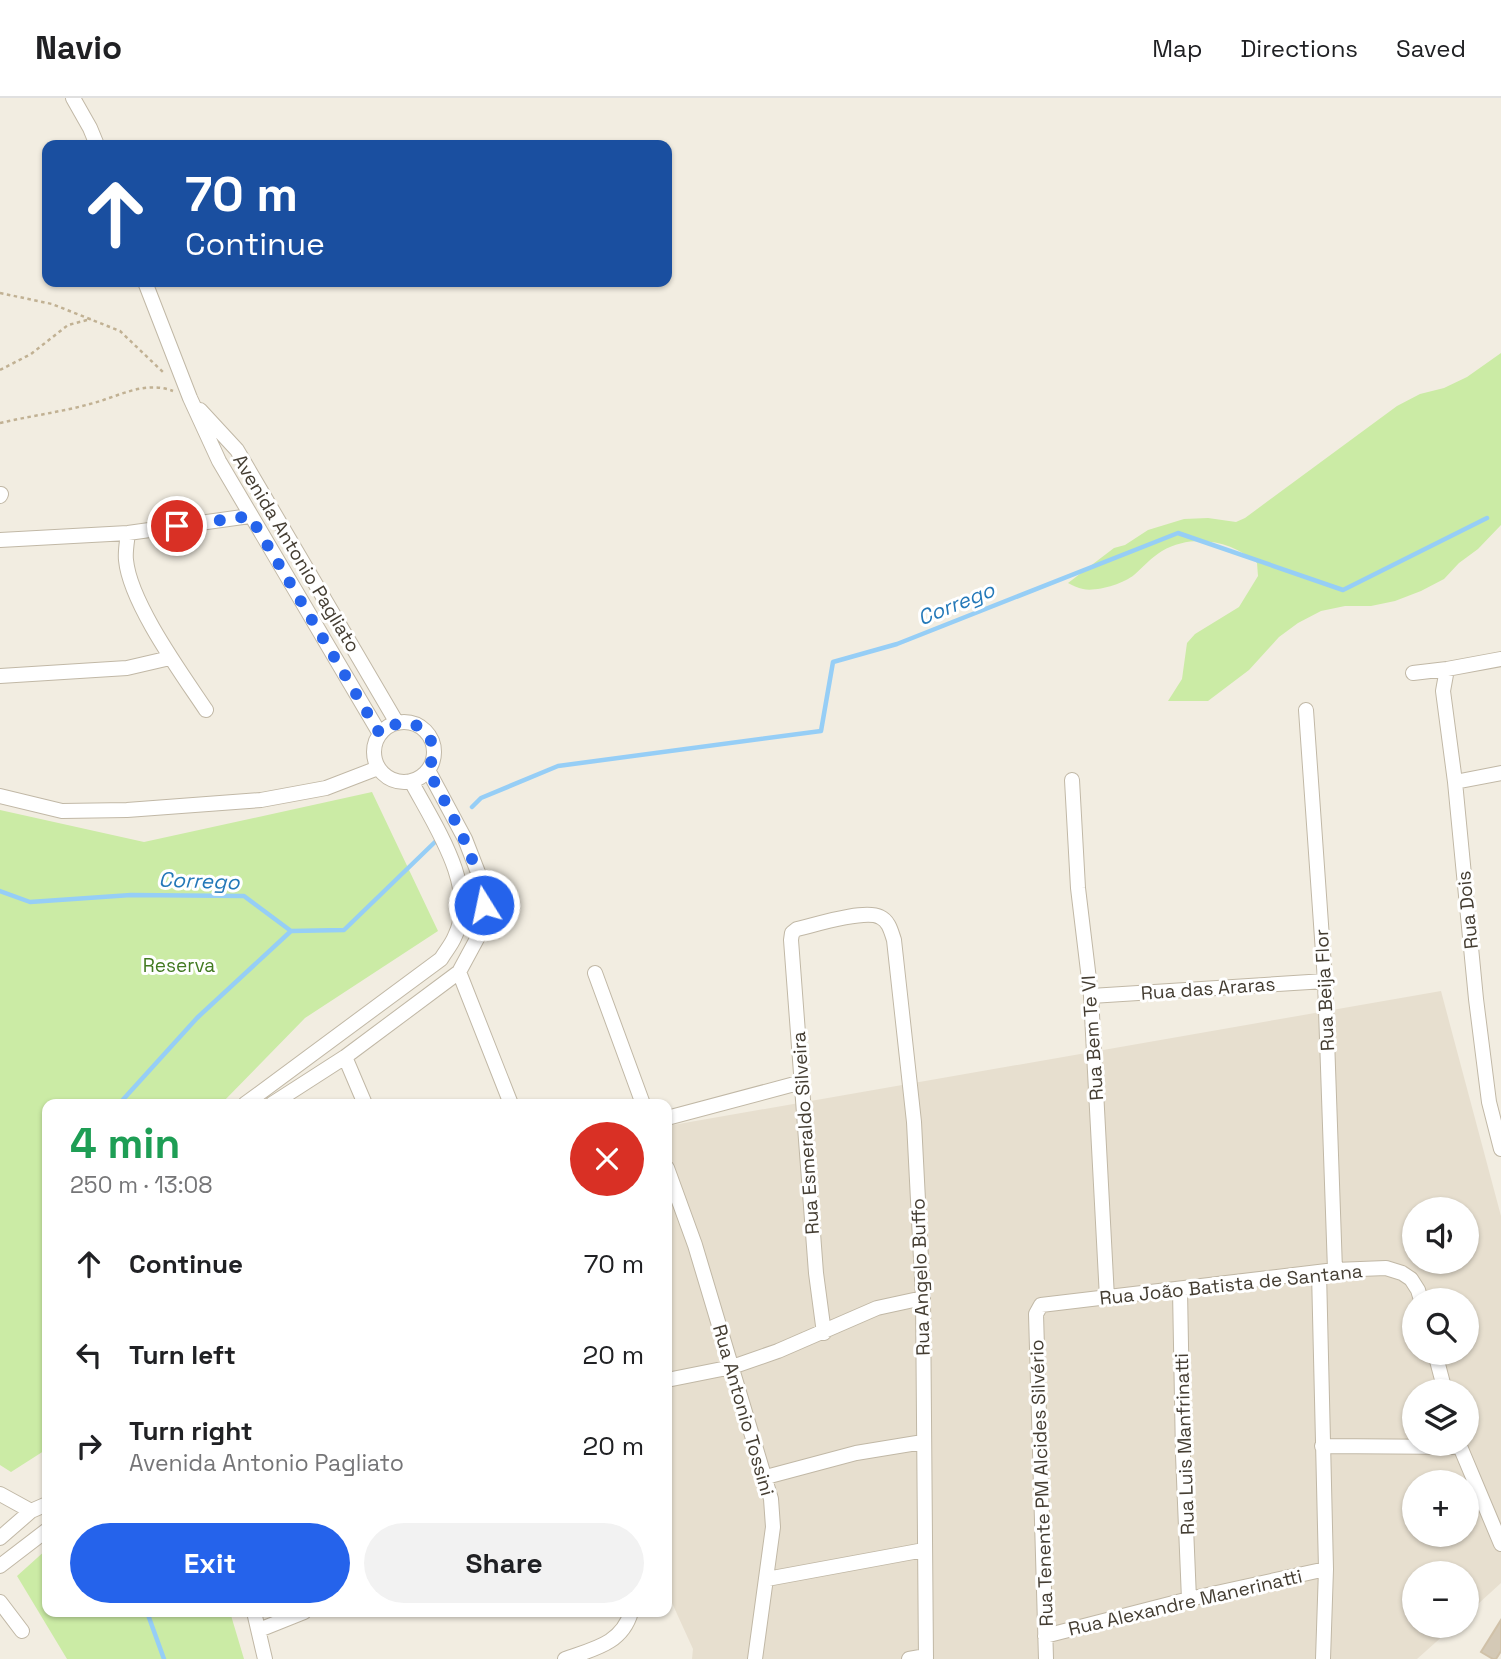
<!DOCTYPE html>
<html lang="en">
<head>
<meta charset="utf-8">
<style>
  :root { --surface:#fff; --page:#f2f2f2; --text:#202124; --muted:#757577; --line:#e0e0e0; --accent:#2563eb }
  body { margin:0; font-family:"Space Grotesk",sans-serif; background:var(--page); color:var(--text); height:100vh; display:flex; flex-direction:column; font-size:26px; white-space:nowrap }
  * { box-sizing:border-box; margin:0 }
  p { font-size:23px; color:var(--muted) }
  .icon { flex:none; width:38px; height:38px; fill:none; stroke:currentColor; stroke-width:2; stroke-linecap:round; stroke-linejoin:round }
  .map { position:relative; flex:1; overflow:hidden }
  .side { position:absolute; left:42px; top:1001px; width:630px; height:518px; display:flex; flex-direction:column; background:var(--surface); border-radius:14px; box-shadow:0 2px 5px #0004 }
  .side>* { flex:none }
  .top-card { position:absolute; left:42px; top:42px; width:630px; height:147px; border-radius:14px; box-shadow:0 2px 5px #0004; background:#1a4fa0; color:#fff; overflow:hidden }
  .tools { position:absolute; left:1402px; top:1099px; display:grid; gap:14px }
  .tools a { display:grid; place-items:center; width:77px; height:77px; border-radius:50%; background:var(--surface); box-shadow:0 2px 5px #0004; font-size:35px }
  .pin { position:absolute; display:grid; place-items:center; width:60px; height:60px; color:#fff; margin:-30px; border:4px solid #fff; border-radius:50%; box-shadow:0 2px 7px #0007 }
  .me { position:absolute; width:77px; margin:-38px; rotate:350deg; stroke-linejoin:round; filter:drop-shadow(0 0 5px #0008) }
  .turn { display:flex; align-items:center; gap:24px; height:147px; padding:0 28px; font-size:32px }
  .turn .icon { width:91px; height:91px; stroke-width:2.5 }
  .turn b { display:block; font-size:49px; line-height:60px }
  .round { display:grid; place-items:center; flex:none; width:74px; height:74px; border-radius:37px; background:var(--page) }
  .summary { display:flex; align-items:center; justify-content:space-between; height:119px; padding:0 28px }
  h1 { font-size:42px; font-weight:600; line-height:52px; color:#1e9e55 }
  .action { display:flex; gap:14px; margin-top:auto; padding:14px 28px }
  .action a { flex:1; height:80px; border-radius:42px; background:var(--accent); color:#fff; font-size:28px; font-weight:600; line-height:80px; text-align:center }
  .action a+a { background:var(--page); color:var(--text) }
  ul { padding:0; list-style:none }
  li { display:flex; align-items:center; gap:21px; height:91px; padding:0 28px }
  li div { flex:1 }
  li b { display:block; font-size:26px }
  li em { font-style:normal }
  header { display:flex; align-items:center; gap:42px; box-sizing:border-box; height:98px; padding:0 35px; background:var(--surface); border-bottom:2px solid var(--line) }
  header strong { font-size:33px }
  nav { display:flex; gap:38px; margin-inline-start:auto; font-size:24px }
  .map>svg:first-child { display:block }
  .residential { fill:#e7dfcf; fill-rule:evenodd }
  .green { fill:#cbeba5 }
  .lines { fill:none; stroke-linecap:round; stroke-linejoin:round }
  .stream { stroke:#96cef6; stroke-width:4.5 }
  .building { fill:#d4c9b6; stroke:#d0c1a8; stroke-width:2 }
  .minor-casing { stroke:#c1b8a6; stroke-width:16 }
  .path { stroke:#c1b193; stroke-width:2.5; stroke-dasharray:3.5 3.5; stroke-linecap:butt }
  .minor { stroke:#fff; stroke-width:14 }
  .route { stroke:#2563eb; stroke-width:12; stroke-dasharray:0 21.6 }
  .labels { text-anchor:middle; stroke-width:6; stroke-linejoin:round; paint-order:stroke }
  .street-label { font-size:19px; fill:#443d32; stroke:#fff }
  .park-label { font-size:19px; fill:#427a21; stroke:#fff }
  .water-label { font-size:21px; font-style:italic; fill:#2378b8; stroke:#fff }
</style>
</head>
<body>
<header>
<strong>Navio</strong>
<nav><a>Map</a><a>Directions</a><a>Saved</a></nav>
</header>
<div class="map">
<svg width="1501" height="1561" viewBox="0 0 1501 1561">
  <rect width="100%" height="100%" fill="#f2ede1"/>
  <path class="residential" d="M1441,893L1501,1118V1485L1467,1516L1466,1475H1414V1528H1454L1417,1561H692L693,1551L667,1494V1028ZM1414,1111H1466V1164H1414ZM1414,1202H1466V1255H1414ZM1414,1293H1466V1346H1414ZM1414,1384H1466V1437H1414Z"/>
  <path class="green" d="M1501,255V427L1478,451L1459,465L1444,481L1421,493L1395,503L1371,508H1345L1321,513L1298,525L1279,539L1249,572L1208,603H1168L1182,581L1187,545L1195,536L1239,509L1258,478L1257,465C1231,443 1194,435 1162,453C1152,459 1143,469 1134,477C1123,486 1096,494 1083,491C1078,490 1072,487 1068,485L1114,450L1125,447L1148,432L1184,421L1208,420L1236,424L1245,420L1397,308L1420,296L1444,290L1467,279Z
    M372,694L438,833L305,920L221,1006H47V1351L11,1374L0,1367V712L144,744Z
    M47,1451V1514H230L244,1561H67L17,1478Z"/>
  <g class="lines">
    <path class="stream" d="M472,709L481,700L558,668L821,633L833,564L897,546L1178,435L1343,492L1487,420
      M0,793L30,804L131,797L244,798L291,833L344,832L436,743
      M119,1006L197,920L291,833
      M147,1514L164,1561"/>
  </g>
  <path class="building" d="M1501,1522V1553L1496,1561H1493L1481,1554Z"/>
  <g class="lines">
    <g class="minor-casing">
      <path id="minor" d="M73,0L90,30L97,47
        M145,184L190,300L219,363L380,636
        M200,312L237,352L397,625
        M0,398L1,396
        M128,435C127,444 125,454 126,462C130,505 182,576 206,612
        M0,442L128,435L250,418
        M1447,571L1443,593L1455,684L1476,901L1489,1004L1501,1051
        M1413,575L1447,571L1501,561
        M0,578L127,570L170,560
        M1306,612L1325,883L1335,1172
        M374 654a30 30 0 1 1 60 0a30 30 0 1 1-60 0Z
        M1072,682L1078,790L1091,898L1107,1200
        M1455,684L1501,675
        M0,698L62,713L127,712L261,702L326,690L378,670
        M459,874L511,1006
        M595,875L643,1006
        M1091,898L1325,883
        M345,959L365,1006
        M245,1006L441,861C445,854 452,846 455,838C479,790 433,725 411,683
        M272,1006L345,959L459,874L479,837L484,807L479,777L465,741L428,672
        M667,1020L802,984
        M667,1070L695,1147L771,1401L773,1429L755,1561
        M1319,1174L1326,1471L1323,1561
        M1180,1192L1183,1357L1189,1501
        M824,1235L816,1175L791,842L792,835L797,831C815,827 864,811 880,819C889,823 891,833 894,842L914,1024L923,1200L926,1561
        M1435,1255L1445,1293
        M667,1282L732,1269L778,1253L877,1210L923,1200
        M1459,1346L1501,1446
        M1322,1348L1460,1349
        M766,1379L856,1355L923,1344
        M0,1396L31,1413
        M0,1440L31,1413L47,1406
        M0,1468L47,1432
        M767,1481L924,1452
        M0,1504L22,1533
        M254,1514L265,1561
        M259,1532L304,1514
        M1045,1538L1189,1501L1326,1471
        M565,1561C593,1551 622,1546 631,1514
        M909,1561L926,1558
        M1046,1561L1036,1216L1041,1207L1335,1172L1386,1170L1402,1175L1411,1181L1418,1192L1421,1202"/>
    </g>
    <path class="path" d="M0,195L52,206L120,233L165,276
      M0,272L31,256L68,227L91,221
      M0,325C30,318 61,314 90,306C118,299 144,282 173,293"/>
    <use href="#minor" class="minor"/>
  </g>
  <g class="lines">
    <path class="route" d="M177,428L250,418L380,636C409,609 446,636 428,672C452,718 476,755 484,807"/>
  </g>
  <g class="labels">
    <g class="street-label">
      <text transform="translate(297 455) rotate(59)" y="7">Avenida Antonio Pagliato</text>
      <text transform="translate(1467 812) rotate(-96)" y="7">Rua Dois</text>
      <text transform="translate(1208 890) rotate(-4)" y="7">Rua das Araras</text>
      <text transform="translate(1324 892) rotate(-93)" y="7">Rua Beija Flor</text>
      <text transform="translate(1092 940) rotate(-94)" y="7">Rua Bem Te VI</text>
      <text transform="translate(805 1035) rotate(-94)" y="7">Rua Esmeraldo Silveira</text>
      <text transform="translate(920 1179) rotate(-92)" y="7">Rua Angelo Buffo</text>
      <text transform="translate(1231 1186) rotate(-6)" y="7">Rua João Batista de Santana</text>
      <text transform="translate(744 1312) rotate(74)" y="7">Rua Antonio Tossini</text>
      <text transform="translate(1184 1346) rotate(-92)" y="7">Rua Luis Manfrinatti</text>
      <text transform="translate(1041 1385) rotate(-92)" y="7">Rua Tenente PM Alcides Silvério</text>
      <text transform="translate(1185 1504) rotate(-13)" y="7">Rua Alexandre Manerinatti</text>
    </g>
    <g class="park-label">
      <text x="179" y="874">Reserva</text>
    </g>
    <g class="water-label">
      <text transform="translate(956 506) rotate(-22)" y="7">Corrego</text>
      <text transform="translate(199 783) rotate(2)" y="7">Corrego</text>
    </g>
  </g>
</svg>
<div class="tools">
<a><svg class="icon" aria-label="sound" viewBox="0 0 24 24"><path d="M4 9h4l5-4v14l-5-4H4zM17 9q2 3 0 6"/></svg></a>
<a><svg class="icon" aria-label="search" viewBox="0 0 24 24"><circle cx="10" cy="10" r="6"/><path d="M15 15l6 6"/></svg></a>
<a><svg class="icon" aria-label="layers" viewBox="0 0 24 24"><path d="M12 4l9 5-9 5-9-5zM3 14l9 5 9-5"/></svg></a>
<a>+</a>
<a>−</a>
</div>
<div class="pin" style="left:177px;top:428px;background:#d93025"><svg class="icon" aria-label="arrive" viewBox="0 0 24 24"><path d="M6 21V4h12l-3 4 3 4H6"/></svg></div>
<svg class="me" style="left:484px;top:807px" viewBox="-20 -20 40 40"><circle r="17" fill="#2563eb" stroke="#fff" stroke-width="3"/><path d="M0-11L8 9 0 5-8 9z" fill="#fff"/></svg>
<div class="top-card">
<div class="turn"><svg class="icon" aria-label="ahead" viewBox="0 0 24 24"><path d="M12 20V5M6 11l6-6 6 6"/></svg><div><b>70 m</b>Continue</div></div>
</div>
<section class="side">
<div class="summary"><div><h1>4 min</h1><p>250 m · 13:08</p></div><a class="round" style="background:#d93025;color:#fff"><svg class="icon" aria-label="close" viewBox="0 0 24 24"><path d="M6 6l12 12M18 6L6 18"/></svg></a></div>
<ul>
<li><svg class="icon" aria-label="ahead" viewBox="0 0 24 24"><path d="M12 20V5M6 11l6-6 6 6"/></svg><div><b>Continue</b></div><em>70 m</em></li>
<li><svg class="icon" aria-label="left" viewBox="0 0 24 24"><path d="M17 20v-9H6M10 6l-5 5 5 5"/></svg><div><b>Turn left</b></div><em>20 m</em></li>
<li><svg class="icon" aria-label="right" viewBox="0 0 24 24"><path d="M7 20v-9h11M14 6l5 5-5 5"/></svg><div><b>Turn right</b><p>Avenida Antonio Pagliato</p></div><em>20 m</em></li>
</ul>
<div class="action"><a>Exit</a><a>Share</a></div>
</section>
</div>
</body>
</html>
